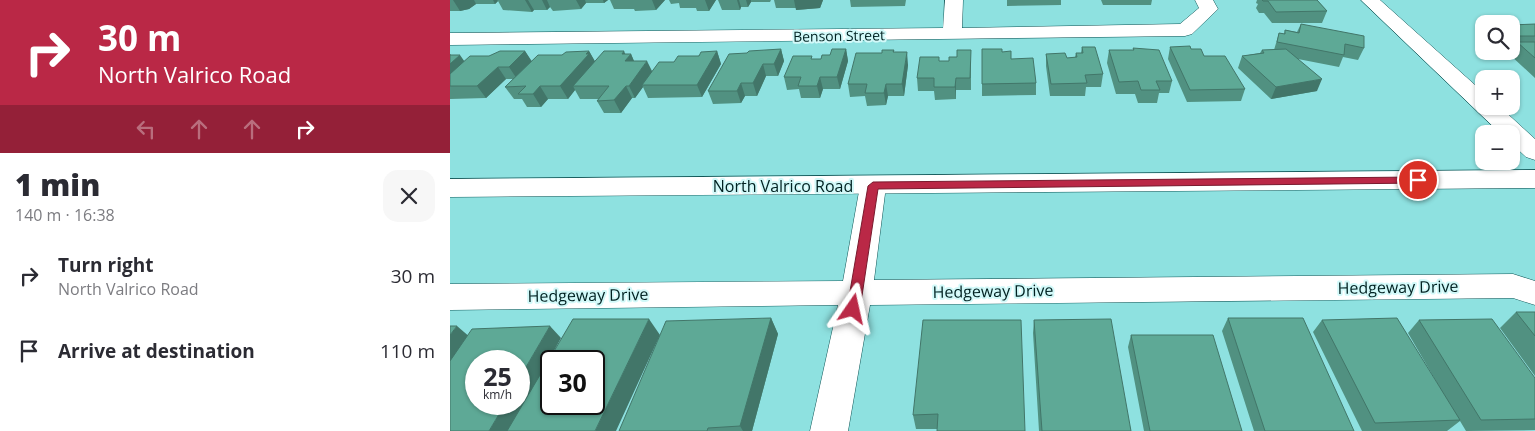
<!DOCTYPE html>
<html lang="en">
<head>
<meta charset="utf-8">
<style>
  :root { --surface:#fff; --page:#f7f7f7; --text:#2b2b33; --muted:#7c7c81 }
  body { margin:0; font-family:"Open Sans",sans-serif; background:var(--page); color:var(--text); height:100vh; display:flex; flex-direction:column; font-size:19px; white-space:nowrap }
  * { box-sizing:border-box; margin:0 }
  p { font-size:16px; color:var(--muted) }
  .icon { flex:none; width:28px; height:28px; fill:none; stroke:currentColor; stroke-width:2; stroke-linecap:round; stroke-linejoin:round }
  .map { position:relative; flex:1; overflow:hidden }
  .sheet { display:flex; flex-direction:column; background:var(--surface); width:450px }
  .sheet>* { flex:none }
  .hud { background:#ba2846; color:#fff; overflow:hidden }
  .buttons { position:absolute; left:1025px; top:15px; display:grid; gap:10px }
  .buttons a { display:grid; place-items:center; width:45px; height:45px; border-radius:10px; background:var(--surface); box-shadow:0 1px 4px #0004; font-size:25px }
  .speed { position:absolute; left:15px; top:350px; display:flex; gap:10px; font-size:25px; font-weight:700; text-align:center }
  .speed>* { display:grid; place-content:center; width:65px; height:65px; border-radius:50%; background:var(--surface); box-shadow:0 1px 4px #0004; line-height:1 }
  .speed small { font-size:12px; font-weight:400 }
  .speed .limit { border:2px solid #111; border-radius:8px; background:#fff; color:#111 }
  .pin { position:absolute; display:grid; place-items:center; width:42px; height:42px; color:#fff; margin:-21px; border:2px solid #fff; border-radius:50%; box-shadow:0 1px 5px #0007 }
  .me { position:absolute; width:55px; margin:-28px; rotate:11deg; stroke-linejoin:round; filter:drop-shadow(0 0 4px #0008) }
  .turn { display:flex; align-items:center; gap:18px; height:105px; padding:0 15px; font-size:22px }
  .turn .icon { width:65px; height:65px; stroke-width:2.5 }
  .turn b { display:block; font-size:35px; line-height:42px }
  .lanes { display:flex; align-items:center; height:48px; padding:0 15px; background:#0003; justify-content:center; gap:25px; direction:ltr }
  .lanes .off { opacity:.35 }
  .round { display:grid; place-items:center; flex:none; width:52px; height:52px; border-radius:15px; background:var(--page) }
  .overview { display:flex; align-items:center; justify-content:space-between; height:85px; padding:0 15px }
  h1 { font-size:30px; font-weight:800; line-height:38px }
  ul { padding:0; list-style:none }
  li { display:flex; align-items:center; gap:15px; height:75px; padding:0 15px }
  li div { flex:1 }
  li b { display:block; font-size:19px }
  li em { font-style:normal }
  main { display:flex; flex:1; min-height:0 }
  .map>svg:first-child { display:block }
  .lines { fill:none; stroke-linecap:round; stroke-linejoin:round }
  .street-casing { stroke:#105556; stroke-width:1 }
  .secondary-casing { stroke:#105556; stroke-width:1 }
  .street { fill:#fff; fill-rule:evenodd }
  .secondary { fill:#fff; fill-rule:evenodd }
  .wall { fill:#519181 }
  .shaded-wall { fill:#427669 }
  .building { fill:#5ea996; stroke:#427669; fill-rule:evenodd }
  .route { fill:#ba2846; stroke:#791a2e }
  .labels { text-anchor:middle; stroke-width:4; stroke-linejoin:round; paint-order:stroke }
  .far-street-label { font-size:14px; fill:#002121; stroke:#d2f9f9 }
  .street-label { font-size:16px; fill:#002121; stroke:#d2f9f9 }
</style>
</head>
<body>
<main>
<section class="sheet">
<div class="hud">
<div class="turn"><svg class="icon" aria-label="right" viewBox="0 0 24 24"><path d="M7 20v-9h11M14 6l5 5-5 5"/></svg><div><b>30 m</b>North Valrico Road</div></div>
<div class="lanes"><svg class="icon off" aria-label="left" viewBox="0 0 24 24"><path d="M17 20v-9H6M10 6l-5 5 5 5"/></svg><svg class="icon off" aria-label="ahead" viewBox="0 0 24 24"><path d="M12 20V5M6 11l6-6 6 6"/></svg><svg class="icon off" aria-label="ahead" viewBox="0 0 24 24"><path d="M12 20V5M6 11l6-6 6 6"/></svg><svg class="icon" aria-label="right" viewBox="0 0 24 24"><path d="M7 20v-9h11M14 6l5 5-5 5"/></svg></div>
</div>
<div class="overview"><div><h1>1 min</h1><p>140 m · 16:38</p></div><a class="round"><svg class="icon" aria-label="close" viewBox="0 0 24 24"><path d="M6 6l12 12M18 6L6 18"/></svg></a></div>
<ul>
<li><svg class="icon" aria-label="right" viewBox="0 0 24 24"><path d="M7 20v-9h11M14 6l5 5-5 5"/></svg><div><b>Turn right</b><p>North Valrico Road</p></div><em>30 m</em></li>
<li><svg class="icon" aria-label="arrive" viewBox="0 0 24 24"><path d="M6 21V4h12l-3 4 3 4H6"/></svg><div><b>Arrive at destination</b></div><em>110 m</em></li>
</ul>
</section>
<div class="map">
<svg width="1085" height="431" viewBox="0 0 1085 431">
  <rect width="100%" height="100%" fill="#8ee1e0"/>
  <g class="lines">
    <g class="street-casing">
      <path id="street" d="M495,0H513L512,28L730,24L749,8L745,0H763L768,9L742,34L735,36L0,45V33L493,28Z
        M911,0H930L1034,93V106H1049L1085,139V160L1076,157L1061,143V134H1051Z
        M423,177L432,180L436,186L424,280L1063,274L1085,281V305L1063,298L420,305L398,431H360L388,305L0,310V284L393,281L410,186L414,180Z"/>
    </g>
    <g class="secondary-casing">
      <path id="secondary" d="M1085,170V188L0,197V179Z"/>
    </g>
    <use href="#street" class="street"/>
    <use href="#secondary" class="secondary"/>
  </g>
  <path class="wall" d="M0,0H158L154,3H136L131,9L103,11L100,7L97,10H84L82,12L53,10L48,1L45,4H26L19,9L10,11H0Z
    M160,0H215L206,10L185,11L184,9H164Z
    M219,0H266L259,11H247L246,8H230L229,3L221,4Z
    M268,0H321L320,2H301L298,7H291L290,10H272Z
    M324,0H373L370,8L346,10V8H326Z
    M400,0H456L455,6L401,7Z
    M557,0H611V5L557,6Z
    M651,0H702L701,5H653Z
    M807,0H867L877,11L872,23H822L814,13H809L806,8L808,4L806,3Z
    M851,24L914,48L908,60L893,57L889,67L848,59L867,91L821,99L788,68L792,56L810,53L812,50H824L829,33L834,34L835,30L847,32Z
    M1085,24V78L1059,54L1067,43H1064L1061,41V25Z
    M632,47L653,74L651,87H636L635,96H600L596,66V54L617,58L625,57L626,53H631Z
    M720,47L754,56L795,89L791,101L737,102L718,59Z
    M683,48L722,81L719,93H709L707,103H688L685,94H666L657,63L659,50H683Z
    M331,49L334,61L328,76H316L307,96H295L291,103L263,104L258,91L297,53Z
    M396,49L398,61L390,89H373L370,98H351L349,89L337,90L334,77L363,59H371Z
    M532,49L552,52L561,59L586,83V95L532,96Z
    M444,50V52L458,65L454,96H438L436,105L417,106L415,96L400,97L398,84L432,53Z
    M75,51L81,61L112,55L139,51L145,62L175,54H181L184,61L202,72L224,62L267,51L271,64L252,97L198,98L193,87L185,98H182L171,113H154L147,101L149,99H130L125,90L118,99H98L91,107H77L72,99H64L55,87L63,79H56L36,98L0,99V54L1,55L14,61L39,56Z
    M507,57L521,62V90H506V99L485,100L484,91H468L467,78L489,61H499Z
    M1066,312H1085V376L1050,328Z
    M321,318L328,334L302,431H169Z
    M778,318L904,431H804L772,331Z
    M571,320L487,429H466L463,415Z
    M584,320L681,431H589L583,333Z
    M872,320L990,388L958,333L969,320L1085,378V430L1016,431L1010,421L997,431H912L863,332Z
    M681,335L792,431H694L678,347Z"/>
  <path class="shaded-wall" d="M3,0H24L26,4L19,9L10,11Z
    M43,0H47L48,1L45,4Z
    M75,0H78L84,10L82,12Z
    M92,0H97L100,7L97,10Z
    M126,0H135L136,3L131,9Z
    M153,0H158L154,3Z
    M202,0H215L206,10Z
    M255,0H266L259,11Z
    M287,0H289L291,7L290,10Z
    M296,0H301V2L298,7Z
    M344,0H373L370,8L346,10Z
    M331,49L334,61L328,76L324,64Z
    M396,49L398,61L390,89L387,77Z
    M75,51L83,63L67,79L59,67Z
    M139,51L146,63L123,86L125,90L118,99L110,86Z
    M174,51L177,58L181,54L186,66L175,61L172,54Z
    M267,51L271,64L252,97L247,85Z
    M457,52L458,65L454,96L452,84Z
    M0,54L4,60L10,55L19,68L0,84Z
    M197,61L203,73L192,85L193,87L185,98L179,86Z
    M313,64L316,76L307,96L303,83Z
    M48,67L56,79L36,98L27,86Z
    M370,77L373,89L370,98L367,86Z
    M506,78V99L505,87Z
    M872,79L867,91L821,99L826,87Z
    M291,83L295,96L291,103L287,91Z
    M436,84L438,96L436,105L434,93Z
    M90,86L98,99L91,107L83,94Z
    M176,86L182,98L171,113L164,100Z
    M321,318L328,334L302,431H293L290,426Z
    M199,319L210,335L166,431H145Z
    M7,326L21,338L0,367V335Z
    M100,326L111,338L60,431H39L55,404H69V379Z"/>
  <path class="building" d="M812,0H867L877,11L826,12L818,1H813Z
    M851,24L914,36V48L895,44L894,55L827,42L829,33L835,34V30L849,33Z
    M1085,24V36H1068L1061,31V25Z
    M1067,42H1085V58Z
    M740,46L741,49H751L754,56H775L795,89L740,90L720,47Z
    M632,47H645L653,74L635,75L637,83L601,84L596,54L615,53L617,58L627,57L626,53H633Z
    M683,48L709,50L722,81H706L710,90H691L688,81L669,82L659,50H684Z
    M331,49L324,64H313L303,83H291L287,91H258L279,54L297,53L299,51Z
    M382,49H396L387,77H370L367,86H348L351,77H334L343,56H362L361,59H371L372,55H380Z
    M532,49H552V52L561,51V59L583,58L586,83L532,84Z
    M836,49L872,79L826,87L792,56L814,53L812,50Z
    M432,50H444L443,52H457L452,84H436L434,93H415L417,84H398L406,53H432Z
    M507,50H521L520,78H506L505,87H484V78H467L470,57H489V61H499V57H507Z
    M50,51H75L59,67H48L27,86H0V74L20,56H39Z
    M139,51L136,54H139L110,86H90L83,94H68L76,86L55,87L88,55H112L116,52Z
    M154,51H174L172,54H181L175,61H197L179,86H176L164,100L147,101L159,86H123Z
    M267,51L247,85H192L209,62H224L228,56H249L251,52Z
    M0,55H10L0,64Z
    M1066,312H1085V336Z
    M321,318L290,426L258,428L257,431H169L216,321Z
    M778,318H853L904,431H815Z
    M947,318L1010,420L925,423L872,320Z
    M123,319H199L145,431H57ZM101,361H144V404H101Z
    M661,319L681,431H592L584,320Z
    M1042,319L1085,378V419L1031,420L969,320Z
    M473,320H571L575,431H487L488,414L463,415Z
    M0,326H7L0,335Z
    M100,326L69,379V361H26V404H55L39,431H0V361L22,329Z
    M681,335H763L792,431H700Z"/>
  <path class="route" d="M968,177L974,180L972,183L428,189L410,309L408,313L403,315L399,313L397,309L418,186L423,182Z"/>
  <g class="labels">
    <g class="far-street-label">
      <text transform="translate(389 36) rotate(-1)" y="5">Benson Street</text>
    </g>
    <g class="street-label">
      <text x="333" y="192">North Valrico Road</text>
      <text transform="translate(948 287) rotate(-1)" y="6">Hedgeway Drive</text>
      <text transform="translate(543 291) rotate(-1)" y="6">Hedgeway Drive</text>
      <text transform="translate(138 295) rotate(-1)" y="6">Hedgeway Drive</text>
    </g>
  </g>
</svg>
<div class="buttons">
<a><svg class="icon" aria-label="search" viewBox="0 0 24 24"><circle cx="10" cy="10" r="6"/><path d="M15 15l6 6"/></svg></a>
<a>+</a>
<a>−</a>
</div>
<div class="speed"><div>25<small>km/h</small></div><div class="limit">30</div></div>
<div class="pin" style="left:968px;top:180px;background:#d93025"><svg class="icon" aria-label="arrive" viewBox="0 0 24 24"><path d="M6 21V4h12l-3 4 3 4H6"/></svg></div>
<svg class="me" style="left:403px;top:309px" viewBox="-20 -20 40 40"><path d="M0-17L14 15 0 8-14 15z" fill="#ba2846" stroke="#fff" stroke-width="4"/></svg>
</div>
</main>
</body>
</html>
